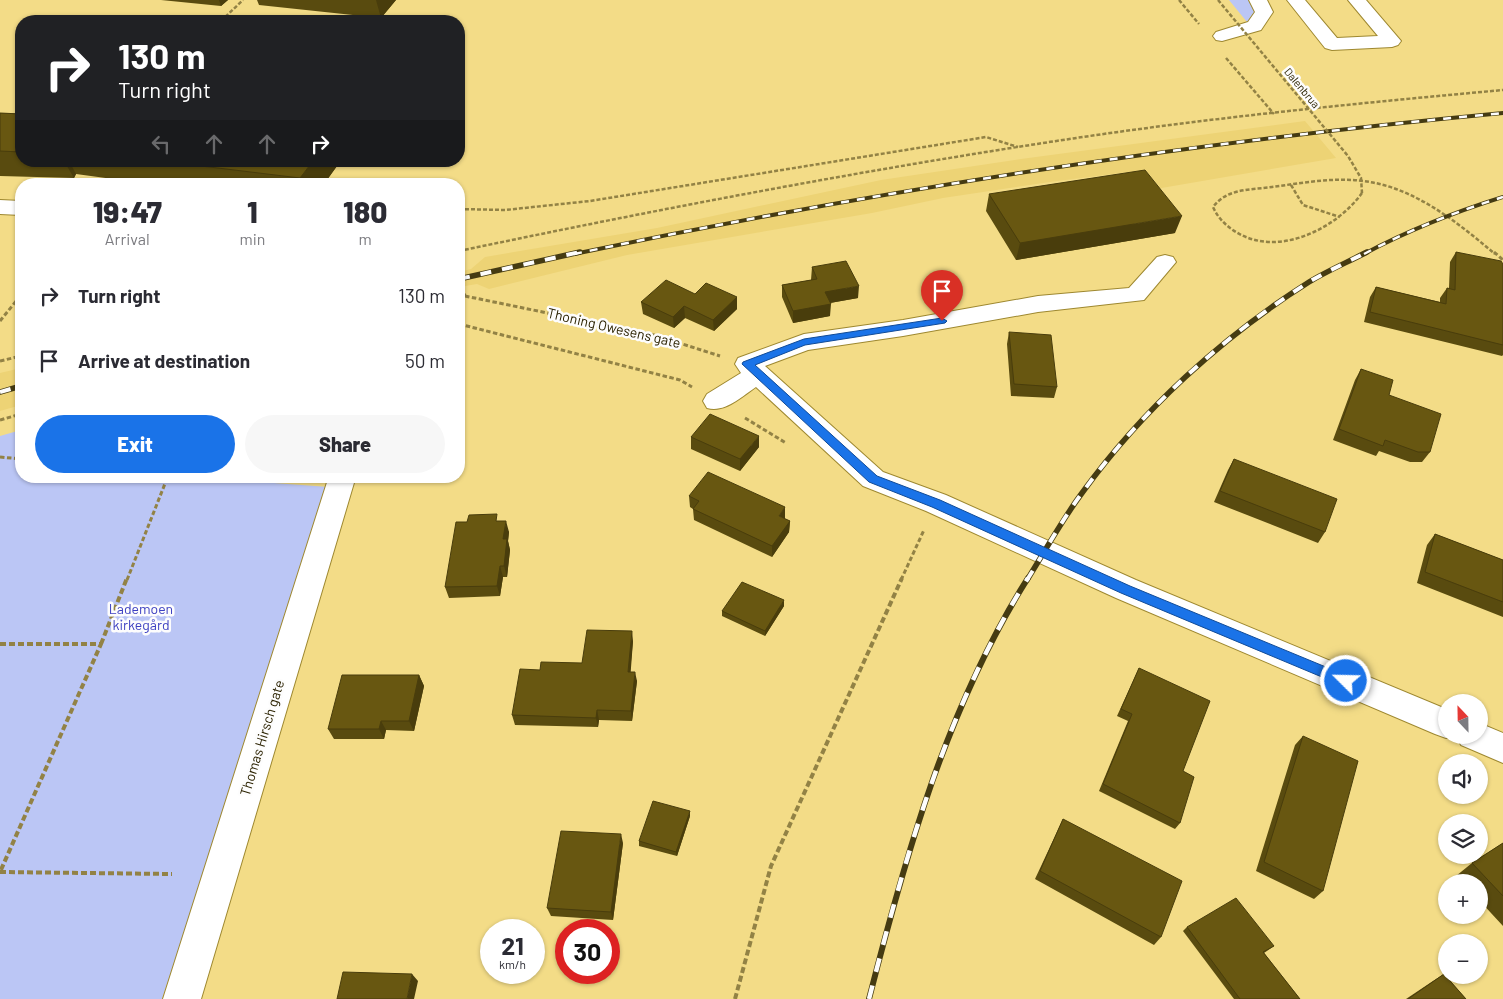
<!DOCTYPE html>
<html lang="en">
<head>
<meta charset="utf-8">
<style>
  :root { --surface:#fff; --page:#f7f7f7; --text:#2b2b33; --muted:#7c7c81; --accent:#1a73e8 }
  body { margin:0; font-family:Barlow,sans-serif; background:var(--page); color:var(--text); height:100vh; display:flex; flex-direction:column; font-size:19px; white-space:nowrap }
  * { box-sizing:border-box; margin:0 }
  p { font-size:16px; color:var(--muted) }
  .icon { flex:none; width:28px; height:28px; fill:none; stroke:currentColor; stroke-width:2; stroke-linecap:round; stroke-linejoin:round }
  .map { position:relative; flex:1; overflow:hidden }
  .drawer { position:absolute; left:15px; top:178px; width:450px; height:305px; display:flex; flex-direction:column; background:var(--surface); border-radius:20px; box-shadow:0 1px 4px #0004 }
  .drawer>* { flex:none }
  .top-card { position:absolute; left:15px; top:15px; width:450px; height:152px; border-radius:20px; box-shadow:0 1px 4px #0004; background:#202124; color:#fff; overflow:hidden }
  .needle { width:32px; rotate:338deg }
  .buttons { position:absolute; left:1438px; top:694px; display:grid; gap:10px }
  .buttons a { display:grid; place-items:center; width:50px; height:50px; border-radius:50%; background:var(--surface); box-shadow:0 1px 4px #0004; font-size:25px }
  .speed { position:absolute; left:480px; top:919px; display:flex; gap:10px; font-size:25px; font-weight:700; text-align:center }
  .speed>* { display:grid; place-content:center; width:65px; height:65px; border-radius:50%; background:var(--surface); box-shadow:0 1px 4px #0004; line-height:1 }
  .speed small { font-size:12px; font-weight:400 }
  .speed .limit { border:8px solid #d22; background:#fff; color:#111 }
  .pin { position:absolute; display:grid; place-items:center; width:42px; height:42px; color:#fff; margin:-51px -21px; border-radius:50% 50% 50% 0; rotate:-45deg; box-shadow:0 0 5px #0007 }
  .pin .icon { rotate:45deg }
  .me { position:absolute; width:55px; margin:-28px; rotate:293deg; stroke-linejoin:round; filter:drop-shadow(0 0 4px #0008) }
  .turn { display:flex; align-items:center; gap:18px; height:105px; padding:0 20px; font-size:22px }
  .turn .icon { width:65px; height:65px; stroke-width:2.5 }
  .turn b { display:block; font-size:35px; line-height:42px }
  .lanes { display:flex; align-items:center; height:48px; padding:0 20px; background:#0003; justify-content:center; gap:25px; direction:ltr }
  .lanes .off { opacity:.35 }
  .eta { display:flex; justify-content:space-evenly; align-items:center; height:85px; text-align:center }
  .eta b { font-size:30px; font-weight:800; line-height:35px }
  .action { display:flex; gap:10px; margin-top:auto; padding:10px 20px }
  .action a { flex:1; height:58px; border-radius:30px; background:var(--accent); color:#fff; font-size:20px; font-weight:800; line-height:58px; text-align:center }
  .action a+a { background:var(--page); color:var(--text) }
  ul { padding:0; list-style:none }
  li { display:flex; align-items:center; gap:15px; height:65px; padding:0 20px }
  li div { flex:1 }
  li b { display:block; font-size:19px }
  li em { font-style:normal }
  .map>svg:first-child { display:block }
  .built { fill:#edd375 }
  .green { fill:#bbc6f5 }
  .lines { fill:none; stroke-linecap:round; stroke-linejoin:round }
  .minor-casing { stroke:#9e8830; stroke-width:2 }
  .path-far2 { stroke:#928245; stroke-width:2.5; stroke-dasharray:4 2; stroke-linecap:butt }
  .path-far1 { stroke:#928245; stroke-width:3; stroke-dasharray:4.5 2.5; stroke-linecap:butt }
  .path { stroke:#928245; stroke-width:4; stroke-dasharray:6 3; stroke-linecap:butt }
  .minor { fill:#fff; fill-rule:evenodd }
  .rail-far2-casing { stroke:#453b12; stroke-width:4 }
  .rail-far1-casing { stroke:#453b12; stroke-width:5.5 }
  .rail-casing { stroke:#453b12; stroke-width:6 }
  .rail-far2 { stroke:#fdfdfd; stroke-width:2.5; stroke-dasharray:8; stroke-linecap:butt }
  .rail-far1 { stroke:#fdfdfd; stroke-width:4; stroke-dasharray:11; stroke-linecap:butt }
  .rail { stroke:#fdfdfd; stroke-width:4.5; stroke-dasharray:14; stroke-linecap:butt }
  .path-bridge { stroke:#928245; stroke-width:2.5; stroke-dasharray:4 2; stroke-linecap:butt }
  .wall { fill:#594b0f }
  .shaded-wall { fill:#493d0c }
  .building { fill:#685711; stroke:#493d0c }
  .route { fill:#1a73e8; stroke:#114b97 }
  .labels { text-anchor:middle; stroke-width:5; stroke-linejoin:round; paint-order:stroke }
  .far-street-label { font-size:11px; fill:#2b2200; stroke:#fdfdfd }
  .street-label { font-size:14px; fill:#2b2200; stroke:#fdfdfd }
  .park-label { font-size:14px; fill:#3d40c1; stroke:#fdfdfd }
</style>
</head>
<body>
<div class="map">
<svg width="1503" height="999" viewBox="0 0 1503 999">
  <rect width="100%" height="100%" fill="#f3dc87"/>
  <path class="built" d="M1305,121L1336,158L1144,191L1128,172L1050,182L943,198L872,213L627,255L489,289L477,284L459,287V272L471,269L485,257L657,228L881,180L1021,159Z
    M21,368V405L0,411V373Z"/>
  <path class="green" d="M1229,0H1250L1256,13L1247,22Z
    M21,430V476H276L274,483L329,487L278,652L162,999H0V436Z"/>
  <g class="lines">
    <g class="minor-casing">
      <path id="minor" d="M1249,0H1267L1273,12L1261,30L1222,41L1216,40L1213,36L1216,32L1248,22L1255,12Z
        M1287,0H1305L1337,38L1378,36L1348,0H1366L1401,41L1398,45L1392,47L1332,50L1325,48Z
        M0,200L21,201V215L0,214Z
        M1165,255L1173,257L1176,262L1144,300L1038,312L903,336L808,350L765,366L883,472L946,495L1136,580L1446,709V735H1455L1446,738L1435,734L1116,598L926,511L863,486L756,387C741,397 725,413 707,408L703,401L707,394L741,373L735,364L738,358L804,334L903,320L1038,296L1129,288L1157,257Z
        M329,476H356L201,999H163Z
        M1479,723L1503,733V763L1461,745L1456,735H1479Z"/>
    </g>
    <path class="path-far2" d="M1179,0L1199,24
      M221,21L243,0
      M1226,58L1274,114
      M1291,185L1303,205L1340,217
      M1362,193C1336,229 1278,258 1236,232C1226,226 1218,218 1213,207C1227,188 1251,190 1272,187C1302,183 1333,177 1363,181C1414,187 1457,222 1495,254
      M459,209L505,210L590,201L986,137L1018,147
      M459,251C664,208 869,169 1076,138C1217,117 1360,103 1503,90"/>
    <path class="path-far1" d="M1494,252L1503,260
      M462,287L465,296
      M465,296L654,335L720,356
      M0,321L21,295
      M459,324L680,380L692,387
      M0,361L21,356
      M745,418L786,443
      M0,420L21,414
      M0,457L21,459
      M127,580L168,476
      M901,580L924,530"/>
    <path class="path" d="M0,644H101L0,872
      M101,644L127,578
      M0,872L172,874
      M735,999L771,866L902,578"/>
    <use href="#minor" class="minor"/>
    <g class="rail-far2-casing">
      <path id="rail-far2" d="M574,254C881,190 1191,142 1503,113
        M1364,254C1409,230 1455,212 1503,197"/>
    </g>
    <g class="rail-far1-casing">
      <path id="rail-far1" d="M459,279L580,252
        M0,392L21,386
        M1027,580C1045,551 1062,520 1082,493C1142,410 1222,337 1309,282C1327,271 1348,262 1367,252"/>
    </g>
    <g class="rail-casing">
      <path id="rail" d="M869,999C906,854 947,706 1028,578"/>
    </g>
    <use href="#rail-far2" class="rail-far2"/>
    <use href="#rail-far1" class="rail-far1"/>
    <use href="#rail" class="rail"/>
    <path class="path-bridge" d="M1218,0L1348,156L1361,178L1362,193"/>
  </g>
  <path class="wall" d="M161,0H228L221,6Z
    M257,0H396L381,18L259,5Z
    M0,113L21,114V161H335L337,166L324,184H150L76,174L74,178L0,176Z
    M989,194L1175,233L1016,260L986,211Z
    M1456,252L1503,264V355L1502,356L1364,322L1370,297L1376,287L1440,302V298L1447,288H1449L1450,262Z
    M812,267L858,298L830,303V316L793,323L782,297V285L811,280Z
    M695,294L737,297V309L714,331L685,318L674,328L643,314L641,302Z
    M1009,332L1057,387L1054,398L1011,396L1007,344Z
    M1361,369L1389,395L1430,452L1422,462H1410L1379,451L1376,456L1333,440L1355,380Z
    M691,437L759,447L740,471L691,449Z
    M1234,459L1325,532L1318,543L1214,502L1228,470Z
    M689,496L785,519L790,521L789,532L772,557L694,520L693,509L690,507Z
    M499,521L509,532L508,541L510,550L507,577H503L500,596L449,598L445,587Z
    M1435,534L1503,560V617L1417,583L1427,545Z
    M784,606L765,636L722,616V611Z
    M633,641L630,672L637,681L632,721L599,720L598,727L515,725L512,715L582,663Z
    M1139,668L1183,771L1180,823L1175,829L1099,791L1128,721L1117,716Z
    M419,675L424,686L414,731L386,730L384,739H334L328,729Z
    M1303,736L1323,891L1314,899L1256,871L1295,745Z
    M690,816L677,856L639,846V841Z
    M1063,819L1161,937L1154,945L1035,879Z
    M623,843L613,920L551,916L547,908Z
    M1503,843V926L1479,900V882H1462L1456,876L1472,863Z
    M1187,927L1274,946L1264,953L1300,999H1234L1183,931Z
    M1444,974L1466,999H1406L1433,981Z"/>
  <path class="shaded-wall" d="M219,0H228L221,6Z
    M376,0H396L381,18Z
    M64,161H69L76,174L74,178Z
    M313,161H335L337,166L324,184H302L300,178Z
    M1182,216L1175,233L1016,260L1020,243Z
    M859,286L858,298L824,304L825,292Z
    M737,297V309L714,331L713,320Z
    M831,304L830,316L793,323V311Z
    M684,306L685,318L674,328L673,317Z
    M759,436V447L740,471V459Z
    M785,507V519L779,516Z
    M506,521L509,532L508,541L510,550L507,577L504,566L503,539Z
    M790,521L789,532L772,557V546Z
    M500,566L503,577L500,596L497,586Z
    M784,600V606L765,636V631Z
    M632,631L633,641L630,681L628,672Z
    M635,672L637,681L632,721L631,711Z
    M419,675L424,686L414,731L409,721Z
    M597,710L599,720L598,727L596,718Z
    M381,721L386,730L384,739L379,729Z
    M690,811V816L677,856L676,852Z
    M621,834L623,843L613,920L611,912Z
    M412,974L418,981L414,999H407Z"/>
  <path class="building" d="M0,113L21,114V152L0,151Z
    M160,161H313L300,178Z
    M1145,170L1182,216L1020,243L989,194Z
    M1456,252L1501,261L1503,264V345L1370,312L1376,287L1446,304L1447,288L1455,290Z
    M846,261L859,286L825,292L831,304L793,311L782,285L817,279L812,267Z
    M666,280L695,294L706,283L737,297L713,320L684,306L673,317L641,302Z
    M1009,332L1051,335L1057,387L1014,384Z
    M1361,369L1393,380L1389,395L1441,414L1430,452H1418L1385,440L1383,446L1339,429Z
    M710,414L759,436L740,459L691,437Z
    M1234,459L1337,499L1325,532L1220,491Z
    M708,472L785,507L779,516L790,521L772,546L693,509L699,501L689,496Z
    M497,514L496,521H506L503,539H507L504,566H500L497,586L445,587L456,522H467L469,515Z
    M1435,534L1503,560V602L1425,572Z
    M742,582L784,600L765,631L722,611Z
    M587,630L632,631L628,672H635L631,711L597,710L596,718L512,715L520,669L540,670L541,662L582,663Z
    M1139,668L1210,701L1183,771L1194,777L1180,823L1103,784L1132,714L1121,709Z
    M342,675H419L409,721H381L379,729H328Z
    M1303,736L1358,761L1323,891L1264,862Z
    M653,801L690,811L676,852L639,841Z
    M1063,819L1182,881L1161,937L1040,871Z
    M561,831L621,834L611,912L547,908Z
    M1503,843V896L1472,863Z
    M1236,898L1274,946L1263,952L1300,999H1240L1187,927Z
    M343,972L412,974L407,999H337Z
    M1444,974L1466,999H1408Z"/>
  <path class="route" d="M942,318L947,321L945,323L805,345L755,365L877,476L940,500L1130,586L1350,677L1352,681L1350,685L1346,687L1341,685L1121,593L932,507L869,482L742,364L743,362L804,339Z"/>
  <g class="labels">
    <g class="far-street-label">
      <text transform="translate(1302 88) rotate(50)" y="4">Dalenbrua</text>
    </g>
    <g class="street-label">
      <text transform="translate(614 328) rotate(13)" y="5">Thoning Owesens gate</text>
      <text transform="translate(262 738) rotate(-73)" y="5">Thomas Hirsch gate</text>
    </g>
    <g class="park-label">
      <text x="141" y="614">Lademoen<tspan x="141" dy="16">kirkegård</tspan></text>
    </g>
  </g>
</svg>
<div class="buttons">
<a><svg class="needle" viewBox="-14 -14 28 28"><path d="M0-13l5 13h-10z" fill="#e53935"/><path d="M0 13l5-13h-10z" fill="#7c7c81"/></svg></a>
<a><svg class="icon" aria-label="sound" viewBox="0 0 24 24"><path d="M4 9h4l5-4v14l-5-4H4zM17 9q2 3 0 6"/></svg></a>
<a><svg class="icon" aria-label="layers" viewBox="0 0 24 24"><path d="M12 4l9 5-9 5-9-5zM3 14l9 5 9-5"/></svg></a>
<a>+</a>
<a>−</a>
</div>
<div class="speed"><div>21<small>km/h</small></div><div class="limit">30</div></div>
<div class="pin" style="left:942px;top:321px;background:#d93025"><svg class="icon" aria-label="arrive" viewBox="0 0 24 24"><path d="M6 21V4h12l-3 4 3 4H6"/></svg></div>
<svg class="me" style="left:1346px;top:681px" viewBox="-20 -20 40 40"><circle r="17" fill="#1a73e8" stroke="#fff" stroke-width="3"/><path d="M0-11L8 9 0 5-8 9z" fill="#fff"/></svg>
<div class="top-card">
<div class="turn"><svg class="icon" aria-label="right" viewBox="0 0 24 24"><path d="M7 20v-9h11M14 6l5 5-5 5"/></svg><div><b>130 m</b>Turn right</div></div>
<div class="lanes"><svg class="icon off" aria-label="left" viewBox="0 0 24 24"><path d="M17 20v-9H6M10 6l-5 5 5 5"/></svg><svg class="icon off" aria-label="ahead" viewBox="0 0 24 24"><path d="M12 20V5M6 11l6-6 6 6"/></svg><svg class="icon off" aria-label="ahead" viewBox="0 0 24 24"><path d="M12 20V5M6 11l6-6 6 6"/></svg><svg class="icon" aria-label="right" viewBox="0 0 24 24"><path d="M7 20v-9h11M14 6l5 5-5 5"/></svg></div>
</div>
<section class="drawer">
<div class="eta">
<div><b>19:47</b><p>Arrival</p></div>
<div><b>1</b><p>min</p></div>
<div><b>180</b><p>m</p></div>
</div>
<ul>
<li><svg class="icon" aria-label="right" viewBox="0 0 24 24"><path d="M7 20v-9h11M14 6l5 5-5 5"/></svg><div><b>Turn right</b></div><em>130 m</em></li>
<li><svg class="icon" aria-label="arrive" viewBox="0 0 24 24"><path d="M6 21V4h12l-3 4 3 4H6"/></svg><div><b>Arrive at destination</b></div><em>50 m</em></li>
</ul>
<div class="action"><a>Exit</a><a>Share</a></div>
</section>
</div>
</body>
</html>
